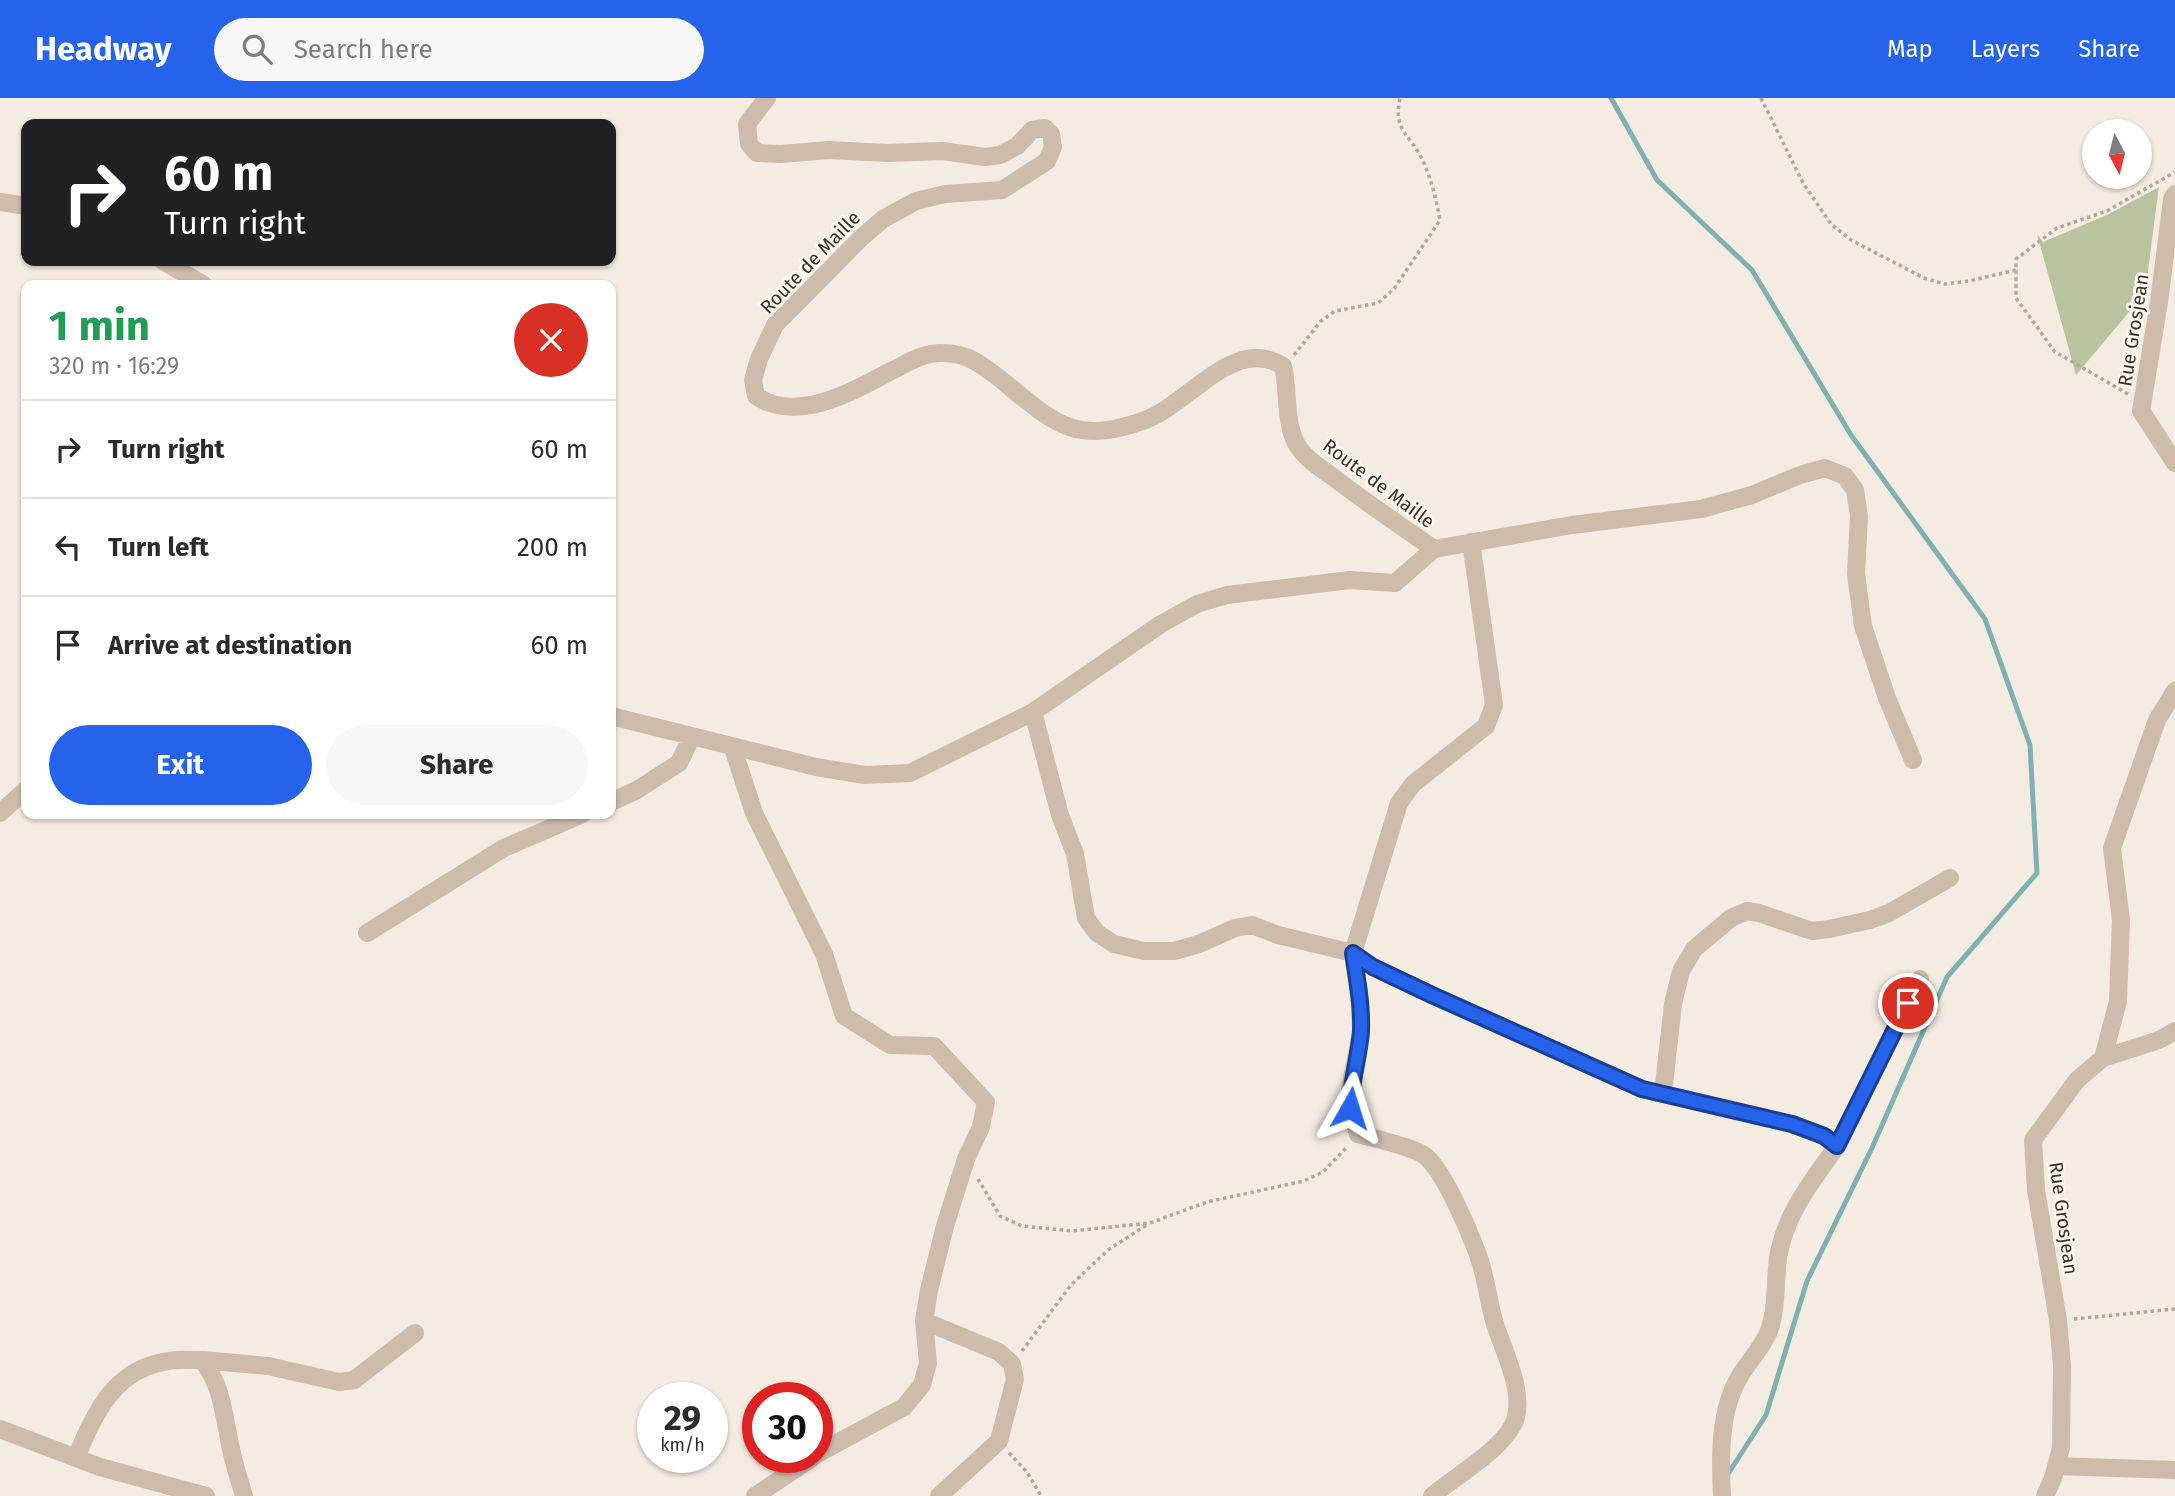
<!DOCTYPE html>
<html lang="en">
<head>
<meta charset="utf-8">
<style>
  :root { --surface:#fff; --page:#f7f7f7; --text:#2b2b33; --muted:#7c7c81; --line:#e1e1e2; --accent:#2563eb }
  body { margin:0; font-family:"Fira Sans",sans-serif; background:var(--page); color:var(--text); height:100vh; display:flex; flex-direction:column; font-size:26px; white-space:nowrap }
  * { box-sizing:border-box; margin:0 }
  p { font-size:23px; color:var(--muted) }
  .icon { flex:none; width:38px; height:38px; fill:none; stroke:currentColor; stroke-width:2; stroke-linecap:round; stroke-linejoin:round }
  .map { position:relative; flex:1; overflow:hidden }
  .panel { position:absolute; left:21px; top:182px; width:595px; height:539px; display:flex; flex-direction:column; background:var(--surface); border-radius:14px; box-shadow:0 2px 5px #0004 }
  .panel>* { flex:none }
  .hud { position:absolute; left:21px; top:21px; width:595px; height:147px; border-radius:14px; box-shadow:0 2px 5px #0004; background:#202124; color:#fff; overflow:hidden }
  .needle { width:46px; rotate:173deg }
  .buttons { position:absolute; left:2082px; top:21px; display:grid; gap:14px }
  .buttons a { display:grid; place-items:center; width:70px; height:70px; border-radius:50%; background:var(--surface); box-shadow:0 2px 5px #0004; font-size:35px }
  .speed { position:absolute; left:637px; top:1284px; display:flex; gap:14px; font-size:35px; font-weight:700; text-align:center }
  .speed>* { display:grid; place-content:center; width:91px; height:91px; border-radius:50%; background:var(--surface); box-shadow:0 2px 5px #0004; line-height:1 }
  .speed small { font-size:18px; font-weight:400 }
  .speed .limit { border:10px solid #d22; background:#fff; color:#111 }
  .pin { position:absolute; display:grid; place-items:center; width:60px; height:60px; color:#fff; margin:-30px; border:4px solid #fff; border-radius:50%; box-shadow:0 2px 7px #0007 }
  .me { position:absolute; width:77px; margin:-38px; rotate:6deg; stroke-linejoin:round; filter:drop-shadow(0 0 5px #0008) }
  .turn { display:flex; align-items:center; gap:24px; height:147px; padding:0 28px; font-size:32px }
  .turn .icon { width:91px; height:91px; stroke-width:2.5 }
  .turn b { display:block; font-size:49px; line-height:60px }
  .round { display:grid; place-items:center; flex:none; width:74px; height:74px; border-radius:37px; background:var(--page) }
  .head { display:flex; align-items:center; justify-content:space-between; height:119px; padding:0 28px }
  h1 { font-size:42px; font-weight:700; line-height:52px; color:#1e9e55 }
  .button { display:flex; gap:14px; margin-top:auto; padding:14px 28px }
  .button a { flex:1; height:80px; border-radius:42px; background:var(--accent); color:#fff; font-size:28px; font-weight:700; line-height:80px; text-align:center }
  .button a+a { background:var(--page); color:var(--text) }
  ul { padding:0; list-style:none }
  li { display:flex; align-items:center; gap:21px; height:98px; padding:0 28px; border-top:2px solid var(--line) }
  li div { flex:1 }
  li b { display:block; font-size:26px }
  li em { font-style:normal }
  header { display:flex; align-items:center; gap:42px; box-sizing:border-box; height:98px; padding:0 35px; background:var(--accent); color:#fff }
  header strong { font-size:33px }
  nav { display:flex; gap:38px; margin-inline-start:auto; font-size:24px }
  .search { width:490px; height:63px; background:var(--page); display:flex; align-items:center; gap:18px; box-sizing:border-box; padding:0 24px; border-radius:38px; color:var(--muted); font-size:26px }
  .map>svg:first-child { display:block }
  .green { fill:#b8c4a0 }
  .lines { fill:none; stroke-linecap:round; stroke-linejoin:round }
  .stream { stroke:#7fb0b2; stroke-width:5 }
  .path { stroke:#b9a596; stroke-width:3.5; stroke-dasharray:3.5 3.5; stroke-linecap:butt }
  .minor { stroke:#cdbbac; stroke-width:18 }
  .route-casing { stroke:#184099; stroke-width:18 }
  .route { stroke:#2563eb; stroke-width:12 }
  .labels { text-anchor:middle; stroke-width:6; stroke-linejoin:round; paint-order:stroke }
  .street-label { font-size:19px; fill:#3b302b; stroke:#fbf5ee }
</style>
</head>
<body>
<header>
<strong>Headway</strong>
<div class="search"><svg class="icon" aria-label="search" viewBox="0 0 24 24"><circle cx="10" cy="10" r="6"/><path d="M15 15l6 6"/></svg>Search here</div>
<nav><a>Map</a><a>Layers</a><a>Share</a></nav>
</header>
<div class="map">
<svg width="2175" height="1398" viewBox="0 0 2175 1398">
  <rect width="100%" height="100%" fill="#f4ebe1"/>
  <path class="green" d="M2159,89L2145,195L2076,277L2037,136L2043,144L2109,116Z"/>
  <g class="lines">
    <path class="stream" d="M1611,0L1657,82L1752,172L1851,337L1985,521L2030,647L2037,775L1947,879L1872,1050L1807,1183L1766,1317L1726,1379"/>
    <path class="path" d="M1761,0L1803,85L1831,126L1851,142L1924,180L1945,186L1969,183L2016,172
      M1294,257L1321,223L1335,213L1378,205L1394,191L1440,122C1436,100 1431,79 1421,59C1408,35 1393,31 1400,0
      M2128,296L2055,254L2016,200V161L2057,130L2107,113L2175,74
      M978,1081L1000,1118L1022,1128L1072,1133L1150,1125L1207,1104L1304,1083L1323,1074L1348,1048
      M2074,1221L2175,1211
      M1022,1253L1071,1187L1108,1152L1148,1126
      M1009,1355L1027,1374L1041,1398"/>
    <path class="minor" d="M767,0L747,26L749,46L757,55L781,56L829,52L887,55L942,53L985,59L1000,57L1017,48L1032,32L1045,30L1051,36L1053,49L1047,63L1002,92L945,96L916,103L883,121L861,140L775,227L759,261L753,282L756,298C796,325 851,295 889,274C906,266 923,254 943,255C967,255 981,266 999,280C1052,323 1073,349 1145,322C1189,306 1234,237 1283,268C1289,293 1284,324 1297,347C1305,360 1320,370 1333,379C1365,404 1400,427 1434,451
      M2175,96L2172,101L2159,204L2141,313L2175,365
      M0,104L26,108
      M163,163L204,187
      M1434,451L1572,427L1701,411L1752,397L1800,377L1825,370L1845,378L1855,392L1859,418L1856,476L1863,528L1887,600L1913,662
      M1033,614L1060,717L1075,756L1086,820L1097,835L1114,846L1144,853H1174L1199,846L1235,830L1252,827L1278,837L1353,855L1373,869L1431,897L1642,991L1792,1026L1824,1038L1837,1048C1812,1083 1785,1116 1778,1160C1775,1183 1777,1211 1769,1233C1762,1250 1749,1263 1740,1278C1719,1312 1720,1360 1722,1398
      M611,618L816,669L865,677L910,675L1033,614L1161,526L1197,506L1227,497L1350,482L1395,485L1434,451
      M733,650L754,715L824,856L844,918L890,947L934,948L986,1004L981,1029L966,1061L945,1128L929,1192L924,1223L928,1265L922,1287L904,1309L817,1356
      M611,704L637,692L679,665L691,640
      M0,715L26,692
      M367,835L504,750L583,716
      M2103,960L2159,942L2175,933
      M1663,996L1673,906L1681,873L1694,851L1731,820L1747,813L1759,815L1812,833L1829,831L1870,822L1889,815L1950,780
      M1837,1048L1920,881
      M924,1223L999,1254L1012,1266L1015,1281L999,1343L939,1398
      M202,1262L268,1268L339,1284L354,1282L415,1235
      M0,1331L100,1369L206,1398
      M76,1360C95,1314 115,1270 169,1263C180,1261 192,1262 202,1262C224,1289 224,1323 232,1355C235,1370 240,1384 244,1398
      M2056,1368L2175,1372
      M755,1398L812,1360
      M1432,1398C1455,1378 1508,1349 1516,1319C1523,1290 1504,1254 1495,1226C1488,1203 1486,1177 1477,1154C1468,1130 1443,1071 1424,1057C1413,1049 1373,1040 1358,1036L1350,1010V991L1361,934L1360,905L1353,855L1399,705L1413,686L1486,628L1494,607L1471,444
      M2045,1398L2053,1380L2061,1350L2062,1268L2058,1222L2036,1092L2033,1042L2077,982L2103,960L2118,903L2121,822L2112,750L2157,622L2175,593"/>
  </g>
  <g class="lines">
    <g class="route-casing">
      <path id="route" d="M1350,1010C1351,983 1359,959 1361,933C1362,907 1357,881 1353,855L1373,869L1432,897L1642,991L1792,1026L1824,1038L1837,1048L1908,905"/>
    </g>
    <use href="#route" class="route"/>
  </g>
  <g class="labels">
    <g class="street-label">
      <text transform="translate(810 164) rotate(-46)" y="7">Route de Maille</text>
      <text transform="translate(2133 232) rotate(-81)" y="7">Rue Grosjean</text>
      <text transform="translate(1379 385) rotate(37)" y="7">Route de Maille</text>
      <text transform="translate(2064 1120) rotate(82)" y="7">Rue Grosjean</text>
    </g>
  </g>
</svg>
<div class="buttons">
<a><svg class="needle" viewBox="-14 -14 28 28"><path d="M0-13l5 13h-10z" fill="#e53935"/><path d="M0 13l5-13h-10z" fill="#7c7c81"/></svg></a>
</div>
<div class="speed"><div>29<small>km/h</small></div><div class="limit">30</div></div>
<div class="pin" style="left:1908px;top:905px;background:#d93025"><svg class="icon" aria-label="arrive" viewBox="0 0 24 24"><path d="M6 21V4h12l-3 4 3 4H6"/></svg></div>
<svg class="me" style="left:1350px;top:1010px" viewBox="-20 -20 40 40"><path d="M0-17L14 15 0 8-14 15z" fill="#2563eb" stroke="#fff" stroke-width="4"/></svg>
<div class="hud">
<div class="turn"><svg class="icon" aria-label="right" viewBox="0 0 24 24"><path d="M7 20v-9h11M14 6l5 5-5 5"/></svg><div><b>60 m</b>Turn right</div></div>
</div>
<section class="panel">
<div class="head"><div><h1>1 min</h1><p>320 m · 16:29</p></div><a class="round" style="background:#d93025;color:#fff"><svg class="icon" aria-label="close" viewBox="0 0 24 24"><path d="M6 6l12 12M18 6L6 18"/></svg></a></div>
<ul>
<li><svg class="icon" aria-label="right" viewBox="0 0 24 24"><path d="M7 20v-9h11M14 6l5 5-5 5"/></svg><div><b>Turn right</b></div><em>60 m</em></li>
<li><svg class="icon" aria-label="left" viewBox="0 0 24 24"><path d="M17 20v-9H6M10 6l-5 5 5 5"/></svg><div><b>Turn left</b></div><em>200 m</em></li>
<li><svg class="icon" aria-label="arrive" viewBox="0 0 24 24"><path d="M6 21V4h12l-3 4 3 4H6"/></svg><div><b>Arrive at destination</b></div><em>60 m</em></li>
</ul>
<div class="button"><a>Exit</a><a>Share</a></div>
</section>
</div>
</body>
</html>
